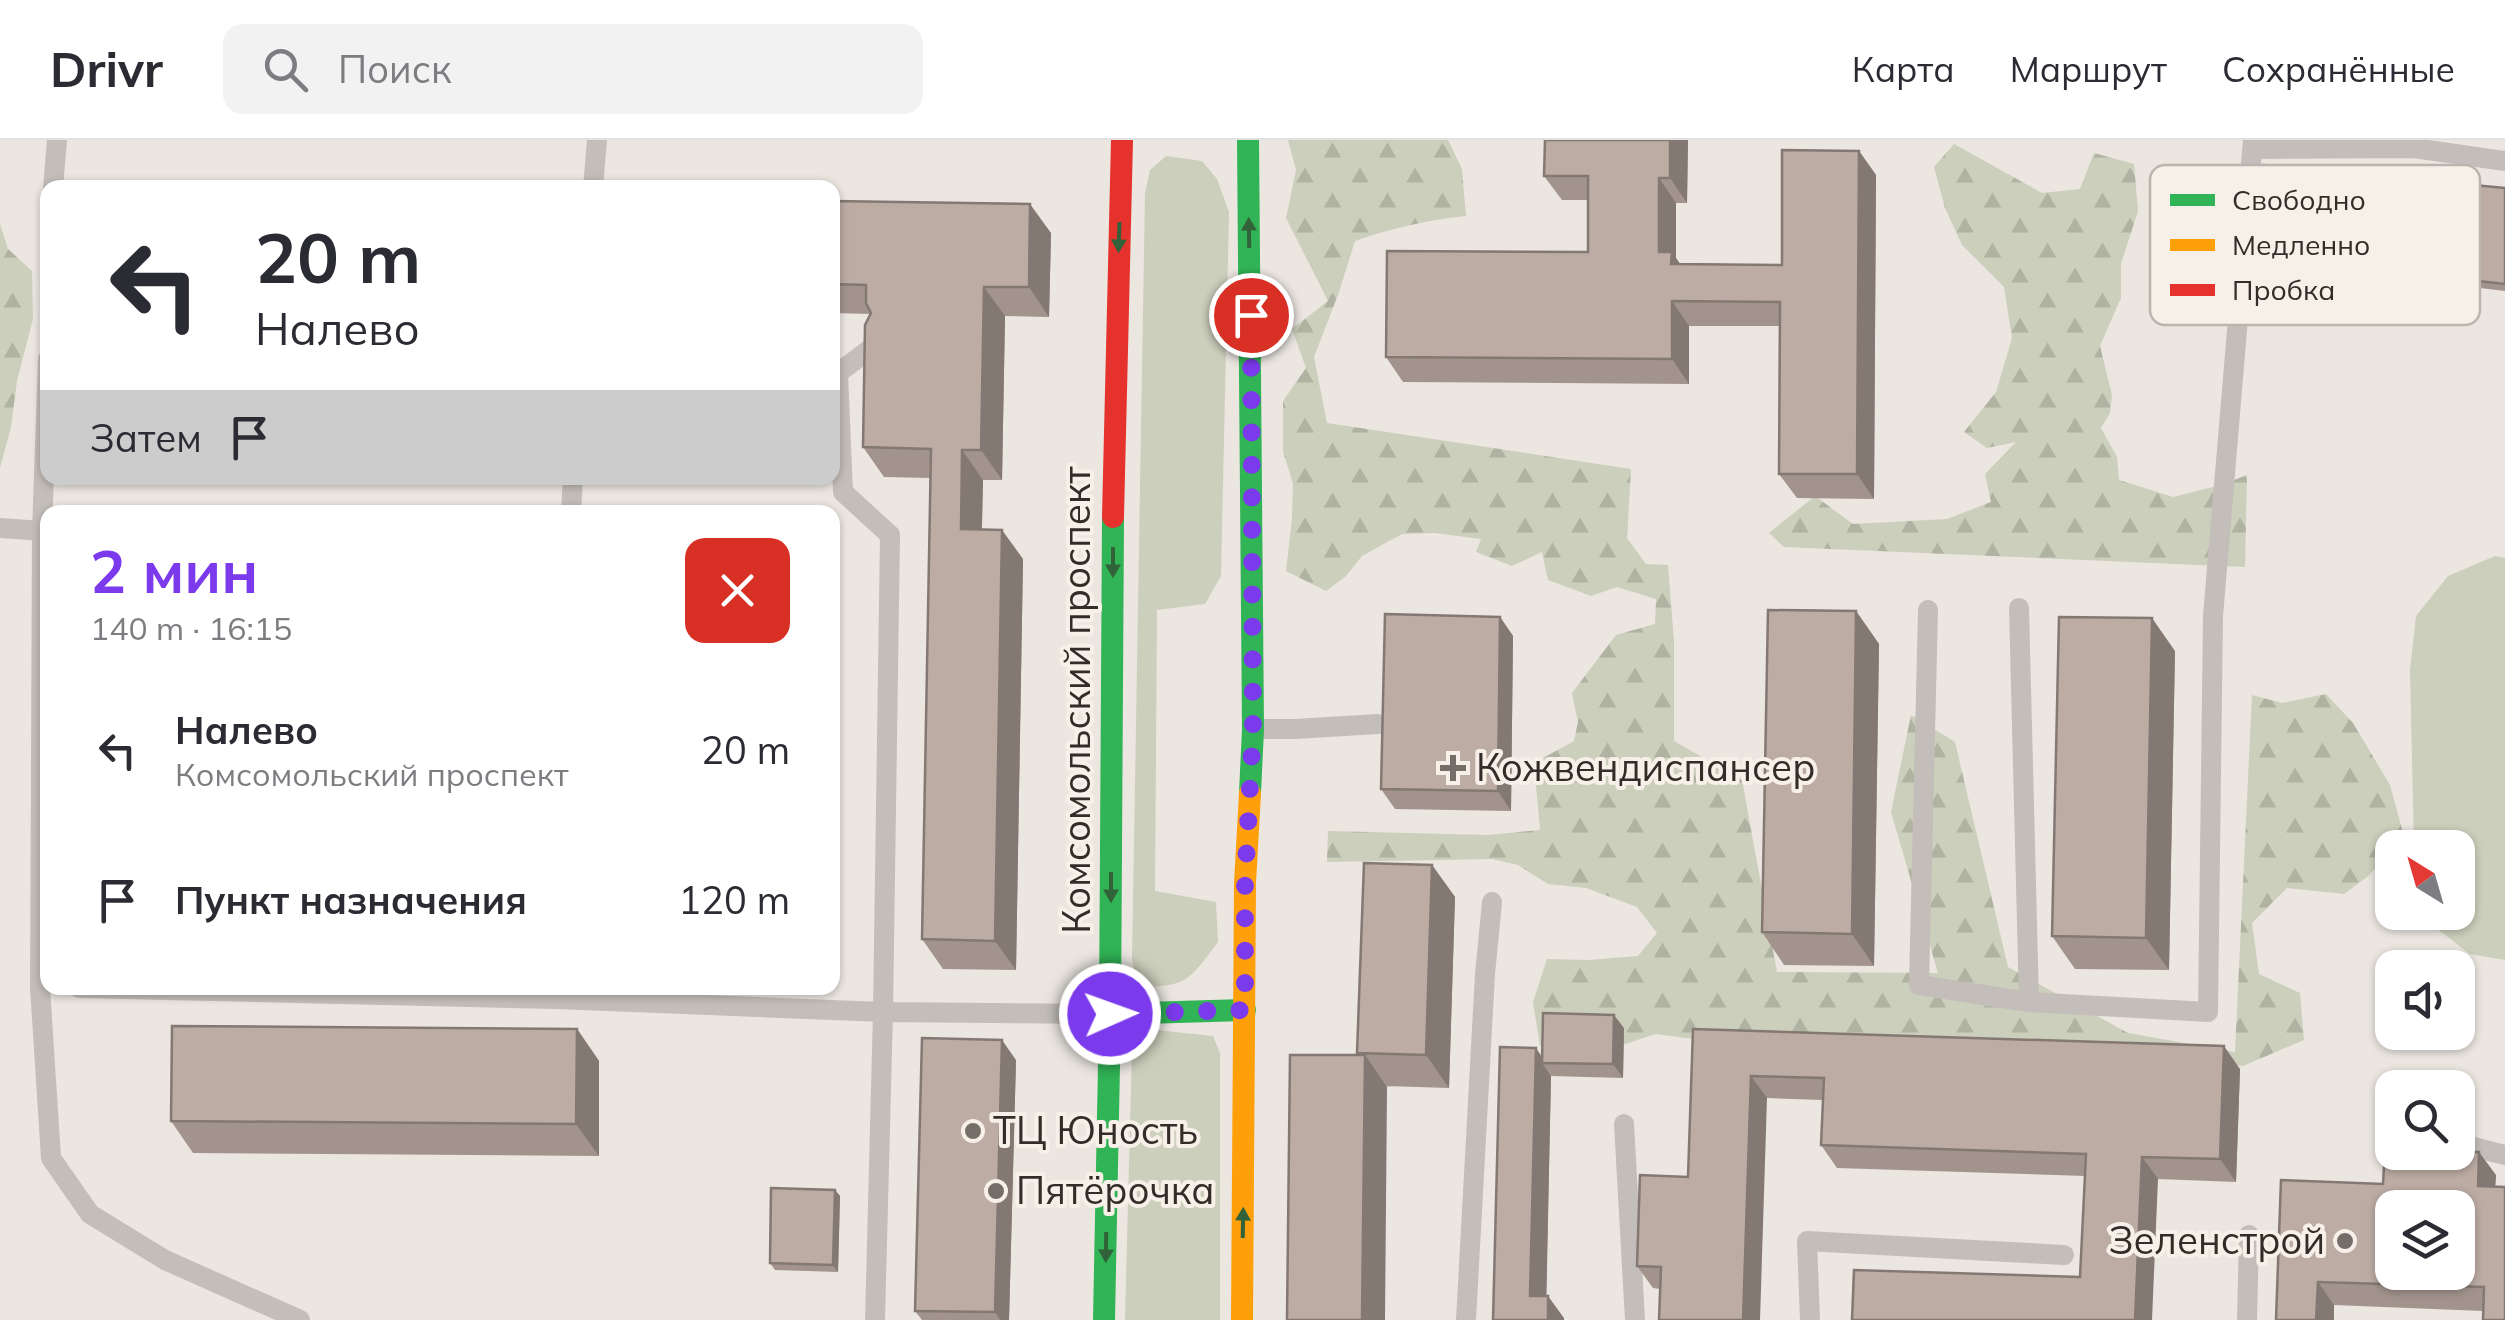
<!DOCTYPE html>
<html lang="ru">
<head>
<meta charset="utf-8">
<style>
  :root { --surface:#fff; --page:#f2f2f3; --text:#2b2b33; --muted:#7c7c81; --line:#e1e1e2; --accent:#7c3aed }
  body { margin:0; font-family:Mulish,sans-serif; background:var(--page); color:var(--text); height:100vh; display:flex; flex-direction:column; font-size:38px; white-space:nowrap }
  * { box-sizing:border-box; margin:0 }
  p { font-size:32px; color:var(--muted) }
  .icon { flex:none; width:55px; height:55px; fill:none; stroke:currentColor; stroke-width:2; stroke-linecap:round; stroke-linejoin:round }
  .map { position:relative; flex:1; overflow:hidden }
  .side { position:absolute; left:40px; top:365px; width:800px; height:490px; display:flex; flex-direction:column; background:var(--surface); border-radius:20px; box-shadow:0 2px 8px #0004 }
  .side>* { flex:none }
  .banner { position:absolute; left:40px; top:40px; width:800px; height:305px; border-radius:20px; box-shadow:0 2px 8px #0004; background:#fff; color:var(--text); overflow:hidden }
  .needle { width:65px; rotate:323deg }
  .buttons { position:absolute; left:2375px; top:690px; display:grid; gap:20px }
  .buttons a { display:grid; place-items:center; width:100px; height:100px; border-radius:20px; background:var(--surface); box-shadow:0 2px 8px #0004; font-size:50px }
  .pin { position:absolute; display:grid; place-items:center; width:85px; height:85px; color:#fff; margin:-42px; border:5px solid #fff; border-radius:50%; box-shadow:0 2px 10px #0007 }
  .me { position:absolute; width:110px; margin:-55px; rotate:88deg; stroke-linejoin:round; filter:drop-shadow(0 0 8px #0008) }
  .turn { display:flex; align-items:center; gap:35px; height:210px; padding:0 50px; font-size:45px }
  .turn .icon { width:130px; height:130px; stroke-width:2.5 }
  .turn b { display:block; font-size:70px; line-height:85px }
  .then { display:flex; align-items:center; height:95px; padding:0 50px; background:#0003; gap:20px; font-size:38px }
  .round { display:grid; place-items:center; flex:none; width:105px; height:105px; border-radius:20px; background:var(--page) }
  .overview { display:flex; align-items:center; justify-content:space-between; height:170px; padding:0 50px }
  h1 { font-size:60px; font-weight:700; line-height:75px; color:var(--accent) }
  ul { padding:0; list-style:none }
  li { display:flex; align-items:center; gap:30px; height:150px; padding:0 50px }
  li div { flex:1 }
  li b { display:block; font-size:38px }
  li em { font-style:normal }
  header { display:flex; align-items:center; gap:60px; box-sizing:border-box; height:140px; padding:0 50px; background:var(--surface); border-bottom:2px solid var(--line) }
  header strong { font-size:48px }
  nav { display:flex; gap:55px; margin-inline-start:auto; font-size:35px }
  .search { width:700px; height:90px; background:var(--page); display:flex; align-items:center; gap:25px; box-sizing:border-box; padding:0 35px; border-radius:20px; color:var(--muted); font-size:38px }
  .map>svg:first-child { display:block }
  .grass { fill:#cccfbc }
  .forest { fill:url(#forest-firs) }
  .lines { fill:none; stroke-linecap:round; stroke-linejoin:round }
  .lane { stroke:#c3beba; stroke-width:20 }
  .fast { stroke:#30b455; stroke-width:22 }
  .slow { stroke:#ff9f0a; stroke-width:22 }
  .jam { stroke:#e5322d; stroke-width:22 }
  .wall { fill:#a2948d }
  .shaded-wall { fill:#847873 }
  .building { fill:#bcaca4; stroke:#847873; stroke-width:2.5; fill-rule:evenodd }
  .oneway { fill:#32623a }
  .route { stroke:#7c3aed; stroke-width:18; stroke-dasharray:0 32.4 }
  .poi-dot { fill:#746d68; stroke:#f7f0e8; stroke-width:4 }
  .labels { text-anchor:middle; stroke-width:8; stroke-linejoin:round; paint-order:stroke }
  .street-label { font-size:38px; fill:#342c28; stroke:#f7f0e8 }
  .poi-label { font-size:38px; fill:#342c28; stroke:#f7f0e8; text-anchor:start }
  .key { fill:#f7f0e8; stroke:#bcb5ae; stroke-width:2.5 }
  .key-label { font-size:28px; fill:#342c28 }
</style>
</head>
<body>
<header>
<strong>Drivr</strong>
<div class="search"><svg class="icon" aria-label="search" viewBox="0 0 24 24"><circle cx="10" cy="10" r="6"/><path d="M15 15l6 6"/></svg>Поиск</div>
<nav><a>Карта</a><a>Маршрут</a><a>Сохранённые</a></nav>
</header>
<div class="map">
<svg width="2505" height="1180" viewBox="0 0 2505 1180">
  <defs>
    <pattern id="forest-firs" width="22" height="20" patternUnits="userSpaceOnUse" patternTransform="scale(2.5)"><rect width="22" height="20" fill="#cccfbc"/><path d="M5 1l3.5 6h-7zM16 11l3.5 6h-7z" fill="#b0b2a2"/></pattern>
  </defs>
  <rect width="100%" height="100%" fill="#ebe6e0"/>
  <path class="grass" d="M1166,16L1202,21L1217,39L1229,72L1221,436L1205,464L1157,470L1155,751L1216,762L1218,802C1189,840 1188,847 1138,847L1132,820L1145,53L1150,30Z
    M2495,416L2505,418V820L2470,814L2432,785L2427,773L2458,772V708L2414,707L2410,530L2416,476L2448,436Z
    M1147,889L1213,896L1220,913V1180H1125L1132,907Z"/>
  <path class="forest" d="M1288,0H1448L1462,29L1466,76C1427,80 1392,88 1355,101L1339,152L1314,217L1327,283L1631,329L1627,398L1646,424L1668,425L1674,501V601L1742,640L1777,832L1938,833L1891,672L1911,575L1955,602L2008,827L2128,893L2235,912L2252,555L2282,563L2326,554L2353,583L2390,645L2405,700L2397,707L2392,708V712L2367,737L2344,754L2287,748L2252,783L2259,834L2300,853L2304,900L2243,926L2105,921L1701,900L1655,894L1614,908L1562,914L1540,906L1533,862L1547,819L1589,820L1638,816L1657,793L1637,767L1586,748L1548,744L1518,725L1492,719L1327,722L1328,691L1488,695L1540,690L1534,623L1574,601L1578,582L1572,553L1616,495L1655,484L1656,459L1617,447L1591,456L1548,440L1542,412L1512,426L1476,412L1481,399L1435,393L1402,394L1362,416L1346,436L1326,451L1286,431L1292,378L1293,344L1283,311V261L1306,228L1292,189L1328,161L1286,78L1296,30Z
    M1954,4L2042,53L2080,49L2094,13L2134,24L2138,71L2121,124V158L2100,206L2112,255L2110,273L2101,288L2117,317L2119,340L2173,357L2221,345L2247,335L2245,427L1784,407L1769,393L1815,356L1853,384L1947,379L1991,362L1985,334L2016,302L1987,308L1964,292L1996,252L2012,198L2004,147L1962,105L1945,68L1934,27Z
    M0,84L8,109L32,131L33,179L17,241L11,287L0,328Z"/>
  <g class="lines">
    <path class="lane" d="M2253,9L2414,8L2505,21
      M53,48L57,0
      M593,48L597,0
      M48,219L42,391L40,847L51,1018L90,1074L165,1120L300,1180
      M832,233H838L878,203
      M838,233L843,352L890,395L883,872L875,1180
      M571,372L573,338
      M0,388L42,391
      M2019,468L2029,862L2208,872L2213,476L2253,0
      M1928,470L1919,845L2029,862
      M1255,589H1295L1378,584
      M79,848L556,859L883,872L1107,874
      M1624,984L1635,1180
      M2385,985L2392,987
      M2458,1003L2505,1015
      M1466,1180L1485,834L1492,762
      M1810,1180L1807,1101L2064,1115
      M2247,1180L2249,1095"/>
    <path class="fast" d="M1248,0L1253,589L1250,653
      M1110,874L1245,870
      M1104,1180L1110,874L1113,377"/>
    <path class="slow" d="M1242,1180L1245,743L1250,653"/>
    <path class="jam" d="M1113,377L1122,0"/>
  </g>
  <path class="wall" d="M1688,0L1687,63H1676V118L1680,124L1782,125L1859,11L1876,35L1874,359L1797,358L1779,334L1780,186H1689V244L1403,242L1386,217L1588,112V60H1562L1544,36Z
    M2505,48V151L2269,123L2264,117Z
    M832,61L1051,93L1049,177L1005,176L1002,340H983L982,389L1023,419L1016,830L943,829L922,799L931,338L884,337L863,307L870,174L832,173Z
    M1856,471L1879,504L1874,826L1784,825L1762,792Z
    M1500,477L1513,496L1511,671L1395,669L1381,649Z
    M2175,511L2169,830L2075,829L2052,796Z
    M1432,725L1455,757L1449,948L1386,946L1387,947L1357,913Z
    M1624,888L1623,938L1551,936L1546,1156L1564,1180H1493L1542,917Z
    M577,889L599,921V1016L193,1013L171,981Z
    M1693,889L2240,929L2236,1042L2158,1039L2080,1137L2085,1036L1837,1028L1821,1005L1823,960L1767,958L1660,1149L1653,1148L1637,1126L1688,1037Z
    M1016,920L1009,1180H922L915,1171Z
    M2496,1035L2483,1171L2334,1165V1180H2276L2383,1044Z
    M835,1050L840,1056L838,1132L775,1130L770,1123Z"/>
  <path class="shaded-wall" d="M1670,0H1688L1687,63L1670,38Z
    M1859,11L1876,35L1874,359L1857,334Z
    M1659,38L1676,63V118L1689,137L1659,112Z
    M1030,64L1051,93L1049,177L1029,147Z
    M984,147L1005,176L1002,340L981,310Z
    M1672,161L1689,186V244L1672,219Z
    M962,310L983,340L981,419L961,389Z
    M1002,390L1023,419L1016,830L995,801Z
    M1856,471L1879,504L1874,826L1852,794Z
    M1500,477L1513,496L1511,671L1498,651Z
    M2152,478L2175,511L2169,830L2146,798Z
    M1432,725L1455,757L1449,948L1426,915Z
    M1614,875L1624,888L1623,938L1613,924Z
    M577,889L599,921V1016L576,984Z
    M1002,900L1016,920L1009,1180H1000L995,1172Z
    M2224,906L2240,929L2236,1042L2220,1019Z
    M1536,908L1546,923H1542L1551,936L1546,1178L1530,1156Z
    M1365,915L1387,947L1385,1180H1362Z
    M1751,936L1767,958L1760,1180H1743Z
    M2479,1012L2496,1035L2494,1070L2478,1046Z
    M2142,1017L2158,1039L2152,1180H2135Z
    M835,1050L840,1056L838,1132L833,1125Z
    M2318,1142L2334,1165V1180H2316Z
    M1548,1156L1564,1178V1180H1548Z"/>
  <path class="building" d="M1545,0H1670V38H1659V112H1672L1671,124L1782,125V10L1859,11L1857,334H1779L1780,162L1672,161V219L1386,217L1387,111L1588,112V36H1544Z
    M2264,25L2505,48V144L2264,117Z
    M832,61L1030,64L1029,147H984L981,310H962L961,389L1002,390L995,801L922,799L931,309L863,307L865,185L871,173L866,163V145L832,144Z
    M1768,470L1856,471L1852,794L1762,792Z
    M1385,474L1500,477L1498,651L1381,649Z
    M2059,477L2152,478L2146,798L2052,796Z
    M1364,723L1432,725L1426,915L1357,913Z
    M1543,873L1614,875L1613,924L1542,923Z
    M172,886L577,889L576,984L171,981Z
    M1693,889L2224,906L2220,1019L2142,1017L2135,1180H1852L1854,1130L2080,1137L2086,1014L1821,1005L1824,938L1751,936L1743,1180H1659L1661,1127L1637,1126L1640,1035L1688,1037Z
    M922,898L1002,900L995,1172L915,1171Z
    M1500,907L1536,908L1530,1156H1548V1180H1493Z
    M1290,915H1365L1362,1180H1287Z
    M2385,1009H2392V1012H2479L2478,1046L2505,1047V1180H2483L2484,1147L2318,1142L2316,1180H2276L2281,1040L2383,1044ZM2392,1068H2458V1132H2392Z
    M771,1048L835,1050L833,1125L770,1123Z"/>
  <defs><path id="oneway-solid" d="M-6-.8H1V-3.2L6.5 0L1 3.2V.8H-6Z" transform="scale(2.5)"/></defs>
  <g class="oneway">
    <use href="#oneway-solid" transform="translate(1249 93) rotate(-91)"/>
    <use href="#oneway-solid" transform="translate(1119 97) rotate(92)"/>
    <use href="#oneway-solid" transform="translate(1113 422) rotate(90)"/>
    <use href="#oneway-solid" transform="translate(1111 747) rotate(90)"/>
    <use href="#oneway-solid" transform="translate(1243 1083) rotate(-89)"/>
    <use href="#oneway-solid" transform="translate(1106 1107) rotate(91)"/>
  </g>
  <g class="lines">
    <path class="route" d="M1110,874L1245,870V743L1253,589L1251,175"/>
  </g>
  <g class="poi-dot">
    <path d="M1448 613h10v10h10v10h-10v10h-10v-10h-10v-10h10z"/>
    <circle cx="973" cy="991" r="10"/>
    <circle cx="996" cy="1051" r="10"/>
    <circle cx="2345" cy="1101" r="10"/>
  </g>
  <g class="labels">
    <g class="street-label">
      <text transform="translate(1077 560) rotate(-90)" y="13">Комсомольский проспект</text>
    </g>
    <g class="poi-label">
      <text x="1476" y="641">Кожвендиспансер</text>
      <text x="993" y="1004">ТЦ Юность</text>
      <text x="1016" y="1064">Пятёрочка</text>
      <text x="2325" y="1114" text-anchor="end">Зеленстрой</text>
    </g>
  </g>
  <rect x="2150" y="25" width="330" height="160" rx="15" class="key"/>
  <rect x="2170" y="54" width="45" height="12" fill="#30b455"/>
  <rect x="2170" y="99" width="45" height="12" fill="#ff9f0a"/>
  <rect x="2170" y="144" width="45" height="12" fill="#e5322d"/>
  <g class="key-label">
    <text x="2232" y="70">Свободно</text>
    <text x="2232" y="115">Медленно</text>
    <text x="2232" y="160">Пробка</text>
  </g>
</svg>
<div class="buttons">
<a><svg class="needle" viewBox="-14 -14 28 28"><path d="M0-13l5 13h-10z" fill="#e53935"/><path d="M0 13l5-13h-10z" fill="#7c7c81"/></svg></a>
<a><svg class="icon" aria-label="sound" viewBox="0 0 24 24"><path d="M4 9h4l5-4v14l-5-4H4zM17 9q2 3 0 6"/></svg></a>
<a><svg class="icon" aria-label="search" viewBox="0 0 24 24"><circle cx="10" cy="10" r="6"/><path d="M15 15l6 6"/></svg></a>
<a><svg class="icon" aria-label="layers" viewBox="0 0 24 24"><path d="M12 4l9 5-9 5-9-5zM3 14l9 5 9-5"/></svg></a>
</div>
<div class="pin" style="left:1251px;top:175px;background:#d93025"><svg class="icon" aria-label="arrive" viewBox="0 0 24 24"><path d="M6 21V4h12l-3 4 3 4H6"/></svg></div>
<svg class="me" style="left:1110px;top:874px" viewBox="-20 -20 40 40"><circle r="17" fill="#7c3aed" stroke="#fff" stroke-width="3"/><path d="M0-11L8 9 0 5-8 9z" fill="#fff"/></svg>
<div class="banner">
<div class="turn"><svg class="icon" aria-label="left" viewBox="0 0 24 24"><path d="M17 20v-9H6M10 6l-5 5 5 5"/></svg><div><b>20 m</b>Налево</div></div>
<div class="then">Затем<svg class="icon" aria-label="arrive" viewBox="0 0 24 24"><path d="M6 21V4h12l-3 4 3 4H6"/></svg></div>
</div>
<section class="side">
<div class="overview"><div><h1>2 мин</h1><p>140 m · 16:15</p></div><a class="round" style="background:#d93025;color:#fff"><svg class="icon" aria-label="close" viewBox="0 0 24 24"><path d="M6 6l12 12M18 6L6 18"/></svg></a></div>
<ul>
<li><svg class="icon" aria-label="left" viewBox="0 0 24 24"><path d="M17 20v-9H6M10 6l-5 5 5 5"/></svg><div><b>Налево</b><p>Комсомольский проспект</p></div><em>20 m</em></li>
<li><svg class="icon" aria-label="arrive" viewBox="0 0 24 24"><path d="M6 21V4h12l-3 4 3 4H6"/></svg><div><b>Пункт назначения</b></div><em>120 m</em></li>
</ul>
</section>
</div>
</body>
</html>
